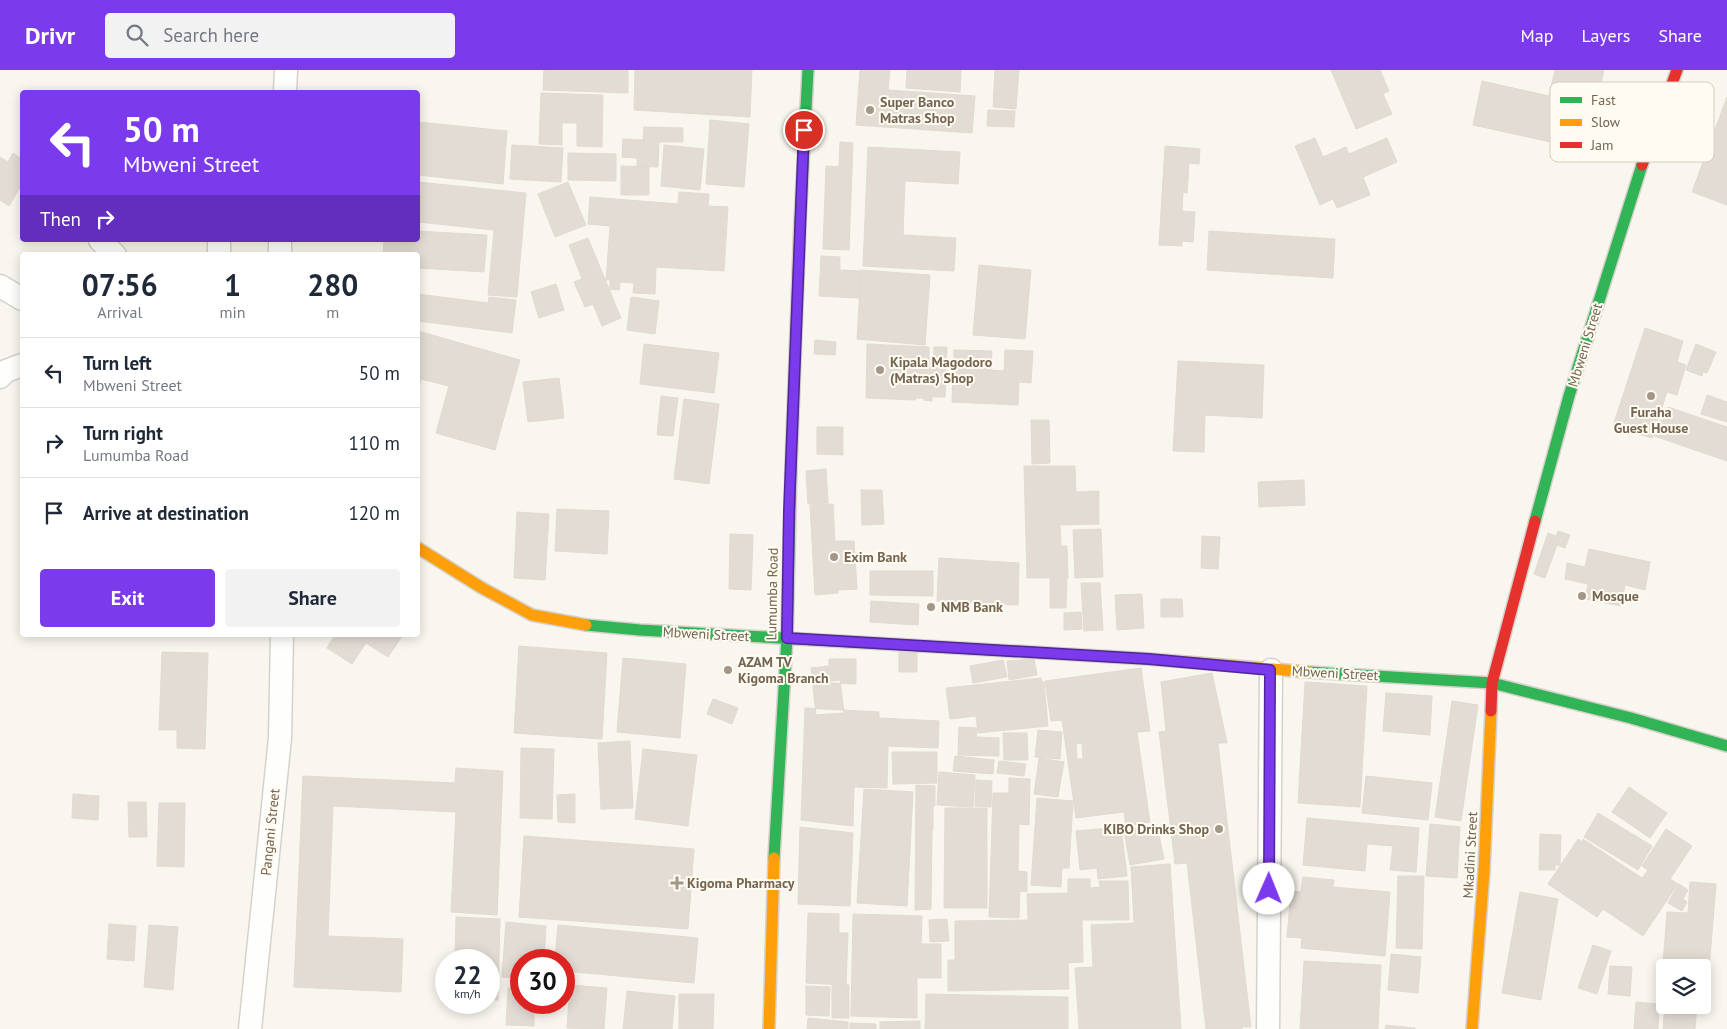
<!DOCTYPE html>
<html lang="en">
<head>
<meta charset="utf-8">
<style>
  :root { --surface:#fff; --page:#f2f2f3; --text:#1f2937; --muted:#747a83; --line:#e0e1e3; --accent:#7c3aed }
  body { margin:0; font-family:"PT Sans",sans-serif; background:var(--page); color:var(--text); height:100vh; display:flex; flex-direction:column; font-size:19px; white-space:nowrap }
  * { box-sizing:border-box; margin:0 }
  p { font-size:16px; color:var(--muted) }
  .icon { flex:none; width:28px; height:28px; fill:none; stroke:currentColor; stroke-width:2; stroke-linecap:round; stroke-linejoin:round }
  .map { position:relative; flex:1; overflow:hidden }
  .details { position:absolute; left:20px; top:182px; width:400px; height:385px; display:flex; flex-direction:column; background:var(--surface); border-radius:5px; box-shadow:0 2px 12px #0003 }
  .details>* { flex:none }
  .guide { position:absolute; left:20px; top:20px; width:400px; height:152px; border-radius:5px; box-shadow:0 2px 12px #0003; background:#7c3aed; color:#fff; overflow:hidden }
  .buttons { position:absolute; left:1656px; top:889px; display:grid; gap:10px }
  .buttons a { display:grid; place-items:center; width:55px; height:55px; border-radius:5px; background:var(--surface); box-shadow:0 2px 12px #0003; font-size:25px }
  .speed { position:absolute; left:435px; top:879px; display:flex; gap:10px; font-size:25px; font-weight:700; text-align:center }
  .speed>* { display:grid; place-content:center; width:65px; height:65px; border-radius:50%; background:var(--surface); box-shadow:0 2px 12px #0003; line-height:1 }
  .speed small { font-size:12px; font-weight:400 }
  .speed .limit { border:8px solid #d22; background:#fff; color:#111 }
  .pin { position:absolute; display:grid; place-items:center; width:42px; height:42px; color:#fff; margin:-21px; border:2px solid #fff; border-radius:50%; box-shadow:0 1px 5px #0007 }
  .me { position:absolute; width:55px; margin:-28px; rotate:1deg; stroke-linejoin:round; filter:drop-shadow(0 0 4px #0008) }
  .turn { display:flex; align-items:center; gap:18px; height:105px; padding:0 20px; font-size:22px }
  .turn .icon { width:65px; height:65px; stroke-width:2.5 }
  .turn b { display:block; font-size:35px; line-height:42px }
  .then { display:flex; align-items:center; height:48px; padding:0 20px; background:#0003; gap:10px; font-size:19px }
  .eta { display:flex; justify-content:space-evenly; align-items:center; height:85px; text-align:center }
  .eta b { font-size:30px; font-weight:700; line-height:35px }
  .button { display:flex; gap:10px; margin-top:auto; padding:10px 20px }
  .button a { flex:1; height:58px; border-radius:5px; background:var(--accent); color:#fff; font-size:20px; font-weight:700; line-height:58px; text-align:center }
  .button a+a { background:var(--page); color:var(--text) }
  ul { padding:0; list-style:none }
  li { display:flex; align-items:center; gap:15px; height:70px; padding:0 20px; border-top:1px solid var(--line) }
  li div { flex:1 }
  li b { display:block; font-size:19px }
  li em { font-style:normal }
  header { display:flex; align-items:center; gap:30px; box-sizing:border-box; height:70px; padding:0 25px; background:var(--accent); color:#fff }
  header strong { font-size:24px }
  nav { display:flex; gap:28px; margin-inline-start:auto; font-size:18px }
  .search { width:350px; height:45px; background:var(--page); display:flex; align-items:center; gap:12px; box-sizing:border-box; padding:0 18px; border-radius:5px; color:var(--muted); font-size:19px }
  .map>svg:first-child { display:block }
  .building { fill:#e2dcd4; stroke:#e0dbd1; fill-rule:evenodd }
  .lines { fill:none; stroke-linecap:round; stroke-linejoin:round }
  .street-casing { stroke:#d6d2cb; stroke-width:25 }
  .fast-casing { stroke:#d5d1ca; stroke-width:14 }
  .slow-casing { stroke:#d5d1ca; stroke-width:14 }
  .jam-casing { stroke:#d5d1ca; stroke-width:14 }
  .street { stroke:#fefefc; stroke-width:22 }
  .fast { stroke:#30b455; stroke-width:11 }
  .slow { stroke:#ff9f0a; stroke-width:11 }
  .jam { stroke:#e5322d; stroke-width:11 }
  .route-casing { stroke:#51269a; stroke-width:12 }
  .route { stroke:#7c3aed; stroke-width:9 }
  .poi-dot { fill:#a39787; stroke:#fefbf2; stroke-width:2 }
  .labels { text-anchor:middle; stroke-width:4; stroke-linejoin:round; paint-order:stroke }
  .poi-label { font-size:14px; font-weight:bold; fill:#756450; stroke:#fefbf2; text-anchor:start }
  .street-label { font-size:14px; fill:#756450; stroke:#fefbf2 }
  .key { fill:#fefbf2; stroke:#d5cec1; stroke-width:1 }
  .key-label { font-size:14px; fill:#756450 }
</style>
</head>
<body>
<header>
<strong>Drivr</strong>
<div class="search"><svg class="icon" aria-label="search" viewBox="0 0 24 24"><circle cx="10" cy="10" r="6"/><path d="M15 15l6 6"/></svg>Search here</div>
<nav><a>Map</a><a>Layers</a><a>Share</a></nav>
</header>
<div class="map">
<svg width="1727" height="959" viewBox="0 0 1727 959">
  <rect width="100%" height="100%" fill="#f8f6ee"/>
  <path class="building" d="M544,0H628V23L543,20Z
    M635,0H752L750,47L634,40Z
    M860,0H890L888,20L975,26L972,63L856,55Z
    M907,0H961L960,22L906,18Z
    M995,0H1019L1016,39L993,37Z
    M1331,0H1380L1389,21L1383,24L1392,44L1356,59Z
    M1555,0H1604L1587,80L1473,55L1482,11L1549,26Z
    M541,23L603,25L602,77L577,76V53H562V75L539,74Z
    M1727,27V135L1692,122Z
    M988,40L1015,41L1014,57L987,56Z
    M710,50L749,54L744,117L706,114Z
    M418,52L507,61L503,114L418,105Z
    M644,57L683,58V72H659L658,97L637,96V88L622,87L623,69L643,70Z
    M1315,68L1323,87L1346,77L1349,84L1387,68L1397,92L1363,107L1370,125L1337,138L1333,129L1320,135L1295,76Z
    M840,72L853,73L849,180L823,179L826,96L839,97Z
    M512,75L563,78L561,112L510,109Z
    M664,75L704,79L700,120L661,116Z
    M1165,76L1200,79L1199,94L1189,93L1187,123L1183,122L1182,141L1195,142L1193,172L1182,171V176L1159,175Z
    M868,77L960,82L958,114L905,111L903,165L956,168L954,201L863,196Z
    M13,83L22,89V114L9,136L0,130V87L8,92Z
    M568,83L616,84V111L568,110Z
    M621,96L649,97V125H621Z
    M418,112L526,123L517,227L488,225L494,160L418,152Z
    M568,112L586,155L555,167L538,124Z
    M679,122L709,124L708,136L728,137L724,201L656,197L655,224L633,223L634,213L620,212L619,220L610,219V210H606L610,156L588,154L590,127L678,134Z
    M418,161L487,165L484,202L418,198V185H383L384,170H418Z
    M1209,161L1335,169L1333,208L1207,200Z
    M588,168L621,248L602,256L593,234L585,237L574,212L582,209L569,175Z
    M821,186L840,187V200L861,201L859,228L819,226Z
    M979,195L1031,200L1025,269L973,265Z
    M861,200L930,205L925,275L857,269Z
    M556,214L564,240L539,248L531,222Z
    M418,224L488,233L489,227L516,230L512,263L418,251Z
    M631,227L659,231L655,264L627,260Z
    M1645,258L1683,271L1677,292L1686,295L1677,325L1667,322L1652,368L1613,356Z
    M418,261L520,290L495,380L436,363L449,316L421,309L418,321Z
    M815,270L836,272L835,285L814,284Z
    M644,274L719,283L714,323L640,314Z
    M867,274L929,277V292H934V277H947L945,327H932V331L924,330V328H916L915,330L866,328Z
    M1696,274L1716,282L1707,303L1703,302L1702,306L1686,300Z
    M954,280L992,281L991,300L1004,301L1005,280L1033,281L1031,313L1019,312L1018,335L952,332Z
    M1178,291L1264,295L1262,348L1205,345L1204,382L1173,381Z
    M559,308L564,348L528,352L523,312Z
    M1707,325L1727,332V352L1701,344Z
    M661,326L678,328L673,366L657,365Z
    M684,329L719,334L709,414L674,409Z
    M1668,337L1727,357V391L1654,366L1660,350L1663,351Z
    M1031,350H1049L1050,393L1032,394Z
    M817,357H843V385L817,384Z
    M1024,396H1075L1076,422L1099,421V454L1060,455L1061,476H1067L1068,508H1027Z
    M826,399L828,433L808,434L806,401Z
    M1304,410L1305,435L1259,437L1258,412Z
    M861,420H882L884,454L862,455Z
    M833,434L835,471H854L857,519L838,520V523L815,525L810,435Z
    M557,439L609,441L607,484L555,481Z
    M517,442L549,444L545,510L514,508Z
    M1101,459L1103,507L1075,508L1073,460Z
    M1558,461L1570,465L1565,478L1557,475L1545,508L1534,504L1548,463L1556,466Z
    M730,464L753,465L751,520L729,519Z
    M1202,466L1220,467L1218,499L1201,498Z
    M1589,479L1650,492L1645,520L1625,515L1621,536L1585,529L1588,514L1565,509L1567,493L1585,497Z
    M939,488L1019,493L1018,535L937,531Z
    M870,501H933V526L870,525Z
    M1050,508H1067L1066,538H1050Z
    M1081,513H1100L1103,560L1084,561Z
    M1142,524L1144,558L1117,560L1115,525Z
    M1161,529H1182L1183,547H1161Z
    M871,531L919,534L918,555L870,552Z
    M1081,542L1082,559L1064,560V543Z
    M335,565H403L388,587L366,573L352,594L327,578Z
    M519,576L607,583L602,669L514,663Z
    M162,582L208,583L205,679L177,678V660H159Z
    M899,582H917V602H899Z
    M623,588L686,594L680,668L617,662Z
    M829,589H856V614L829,613Z
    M1034,589L1037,605L1009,610L1007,591Z
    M1003,590L1007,607L973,613L970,596Z
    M828,596L830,611L840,610L844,643L816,645L811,598Z
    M1141,598L1150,661L1137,662L1150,752L1126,756L1124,742L1076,748L1062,650L1051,651L1045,611ZM1082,673L1083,689H1077L1076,674Z
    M1212,603L1227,673H1218L1251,957H1242V959H1206L1187,793L1175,794L1159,662L1166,661L1161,612Z
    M1041,608L1042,612H1044L1048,656L978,663L976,646L950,649L946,618Z
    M1305,612L1367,616L1360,737L1298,733Z
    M1386,623L1432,626L1430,665L1383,661Z
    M713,629L738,638L732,654L707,644Z
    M1452,631L1478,635L1461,751L1435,747Z
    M805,638L879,642V648L939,651L938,678L888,676L887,718L854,717L853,756L801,750Z
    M959,657L977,658L976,667L999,668V686L958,685Z
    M1038,660L1062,662L1060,689L1035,687Z
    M1003,663H1027L1028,690H1004Z
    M630,671L633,738L601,739L598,673Z
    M521,678L554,679L552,749L520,748Z
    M643,679L697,685L688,756L635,749Z
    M892,682H937V713L893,714Z
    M955,686L994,690L993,704L953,701Z
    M1039,688L1064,692L1058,727L1034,724Z
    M999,691L1026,694L1024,706L997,703Z
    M456,698L503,701L497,845L451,842L456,742L333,736L328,866L403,869L401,922L294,917L303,706L455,713Z
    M939,702L975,705L973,737L937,735Z
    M1366,706L1432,713L1428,750L1362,743Z
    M1009,708L1030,709L1029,755L1019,754L1018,801L1027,802V822L1020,821L1019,848L989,847L993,723H1009Z
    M976,710L992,711L991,737L975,736Z
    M916,715L935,716V736H933V759L932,760L931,839L915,840Z
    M1629,717L1667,743L1650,768L1612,742Z
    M864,719L913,722L907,836L857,833Z
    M73,724L99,726L98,750L72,748Z
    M575,724V753L558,752L557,725Z
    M1037,728L1073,731L1069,798H1062L1061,817L1031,815Z
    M128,732H146L147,767H129Z
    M159,733H185L184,797L157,796Z
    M945,738H987V838H944Z
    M1598,743L1652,776L1638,800L1584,767Z
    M1307,748L1419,758L1416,802L1390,800L1393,776L1367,774L1365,801L1303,795Z
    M1430,754L1460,757L1457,808L1426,806Z
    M1157,755L1164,789L1130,795L1124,761Z
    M800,757L853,763L850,836L798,834Z
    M1121,757L1127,806L1098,809L1097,798L1080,800L1076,761Z
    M1666,759L1692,776L1670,809L1678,814L1643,866L1603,839L1597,847L1548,814L1578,769L1582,772L1583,769L1642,808L1648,800L1642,796Z
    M1540,764L1561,765L1560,795H1555V800H1539Z
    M524,766L694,779L688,859L519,847Z
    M1170,794L1181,959H1079L1075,898L1093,897L1091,855L1134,853L1131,797Z
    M1398,806H1424L1422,879L1396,878Z
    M1303,807L1334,810L1333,817L1390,822L1385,886L1301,878L1302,868L1287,867L1291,821L1301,822Z
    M1068,809H1090V818L1100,817L1099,811H1128L1129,850H1082L1083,892L1068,893L1069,919L948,921V890H955V851L1028,850L1027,824L1068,823Z
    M1690,812L1716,814L1707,924H1702V898H1665V921L1661,920L1667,842L1688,843Z
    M1679,814L1688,820L1683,829L1687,832L1682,841L1668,833Z
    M1520,822L1558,829L1541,930L1502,923Z
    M808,843L839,844V863H848L846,915L806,913Z
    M853,844L922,846L921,874H941V908H917V948L851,946Z
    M456,847L500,849L498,930H489V890H455Z
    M947,849L949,871L930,872L929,850Z
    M506,852L546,856L544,890H521V908L502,907Z
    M109,854L136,856L134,891L107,889Z
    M149,855L178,857L173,920L144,917Z
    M558,855L698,868L694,913L564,901V890H555Z
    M1593,875L1611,881L1597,924L1578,918Z
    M1391,884L1421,887L1418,923L1388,920Z
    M1304,891L1381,895L1378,959H1300Z
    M1610,896L1632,897L1630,926L1608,924Z
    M570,915L607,918L604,959L567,958Z
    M832,915H849V948H832Z
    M806,916L830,917L829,946L806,945Z
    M508,918H521V932H534V956L506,955Z
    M627,921L675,926L672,959H623Z
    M679,924H714L713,959H679Z
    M926,924L1068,927V959H925Z
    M1636,932L1659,934L1658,959H1634Z
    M1665,935H1697L1695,959H1663Z
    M808,948L848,952V959H807Z
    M920,951V959H880V952Z
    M850,953L876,954V959H850Z
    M1386,955L1415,958V959H1385Z"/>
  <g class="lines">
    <g class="street-casing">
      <path id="street" d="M285,22L286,0
        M100,170L115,185
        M219,170V185
        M280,185V170
        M0,216L22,229
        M0,307L6,301L22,295
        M250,959L280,668L282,565
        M1268,959L1271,600"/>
    </g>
    <g class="fast-casing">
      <path id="fast" d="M800,152L808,0
        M1535,451L1569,326L1642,95
        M586,555L640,560L906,575
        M1308,602L1492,613L1631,648L1727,676
        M774,788L787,568L791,397"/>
    </g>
    <g class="slow-casing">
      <path id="slow" d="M791,397L800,152
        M418,478L482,518L532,545L586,555
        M1046,583L1149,589L1308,602
        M769,959L774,788
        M1472,959L1484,801L1491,641"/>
    </g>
    <g class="jam-casing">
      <path id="jam" d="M1642,95L1677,0
        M906,575L1046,583
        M1491,641L1492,613L1535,451"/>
    </g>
    <use href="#street" class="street"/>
    <use href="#fast" class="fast"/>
    <use href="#slow" class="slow"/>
    <use href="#jam" class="jam"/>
  </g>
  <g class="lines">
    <g class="route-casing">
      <path id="route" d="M804,60L789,442L787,568L1149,589L1270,600L1269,819"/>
    </g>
    <use href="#route" class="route"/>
  </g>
  <g class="poi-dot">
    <circle cx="870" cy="40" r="5"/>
    <circle cx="880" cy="300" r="5"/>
    <circle cx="1651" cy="326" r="5"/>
    <circle cx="834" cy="487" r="5"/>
    <circle cx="1582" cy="526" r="5"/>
    <circle cx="931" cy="537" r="5"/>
    <circle cx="728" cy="600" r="5"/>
    <circle cx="1219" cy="759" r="5"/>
    <path d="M674.5 805.5h5v5h5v5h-5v5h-5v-5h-5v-5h5z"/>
  </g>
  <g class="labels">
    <g class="poi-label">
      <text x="880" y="37">Super Banco<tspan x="880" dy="16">Matras Shop</tspan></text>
      <text x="890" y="297">Kipala Magodoro<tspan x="890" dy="16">(Matras) Shop</tspan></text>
      <text x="1651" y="347" text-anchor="middle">Furaha<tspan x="1651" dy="16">Guest House</tspan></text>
      <text x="844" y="492">Exim Bank</text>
      <text x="1592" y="531">Mosque</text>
      <text x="941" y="542">NMB Bank</text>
      <text x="738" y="597">AZAM TV<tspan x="738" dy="16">Kigoma Branch</tspan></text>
      <text x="1209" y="764" text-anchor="end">KIBO Drinks Shop</text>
      <text x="687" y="818">Kigoma Pharmacy</text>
    </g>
    <g class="street-label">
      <text transform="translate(1585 275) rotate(-73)" y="5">Mbweni Street</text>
      <text transform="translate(772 524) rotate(-89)" y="5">Lumumba Road</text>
      <text transform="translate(706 564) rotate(3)" y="5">Mbweni Street</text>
      <text transform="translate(1335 603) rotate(3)" y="5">Mbweni Street</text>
      <text transform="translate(270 762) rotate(-84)" y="5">Pangani Street</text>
      <text transform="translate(1470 785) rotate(-87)" y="5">Mkadini Street</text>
    </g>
  </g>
  <rect x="1550" y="12" width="164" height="80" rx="8" class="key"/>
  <rect x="1560" y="27" width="22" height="6" fill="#30b455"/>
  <rect x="1560" y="49" width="22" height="7" fill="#ff9f0a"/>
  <rect x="1560" y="72" width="22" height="6" fill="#e5322d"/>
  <g class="key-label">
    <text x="1591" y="35">Fast</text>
    <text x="1591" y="57">Slow</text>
    <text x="1591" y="80">Jam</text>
  </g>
</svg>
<div class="buttons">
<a><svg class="icon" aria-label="layers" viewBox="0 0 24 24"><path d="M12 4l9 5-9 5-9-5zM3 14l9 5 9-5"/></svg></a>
</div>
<div class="speed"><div>22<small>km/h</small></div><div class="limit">30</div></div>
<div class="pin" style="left:804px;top:60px;background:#d93025"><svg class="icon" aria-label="arrive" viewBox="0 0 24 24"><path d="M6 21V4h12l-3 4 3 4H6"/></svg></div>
<svg class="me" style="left:1269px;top:819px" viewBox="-20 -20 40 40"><circle r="19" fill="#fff"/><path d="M0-13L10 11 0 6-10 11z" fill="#7c3aed"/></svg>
<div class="guide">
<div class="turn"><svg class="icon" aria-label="left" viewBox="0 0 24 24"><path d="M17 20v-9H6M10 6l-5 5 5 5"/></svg><div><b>50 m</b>Mbweni Street</div></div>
<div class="then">Then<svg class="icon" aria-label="right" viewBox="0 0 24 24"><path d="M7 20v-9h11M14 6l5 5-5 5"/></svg></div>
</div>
<section class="details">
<div class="eta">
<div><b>07:56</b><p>Arrival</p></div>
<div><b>1</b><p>min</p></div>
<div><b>280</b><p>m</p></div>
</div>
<ul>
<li><svg class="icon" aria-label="left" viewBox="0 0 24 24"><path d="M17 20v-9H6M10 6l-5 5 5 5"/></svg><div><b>Turn left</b><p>Mbweni Street</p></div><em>50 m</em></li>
<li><svg class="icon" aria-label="right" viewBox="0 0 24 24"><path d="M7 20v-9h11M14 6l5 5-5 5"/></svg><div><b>Turn right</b><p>Lumumba Road</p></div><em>110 m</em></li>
<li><svg class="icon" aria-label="arrive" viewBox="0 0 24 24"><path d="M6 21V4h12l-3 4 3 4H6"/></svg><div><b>Arrive at destination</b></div><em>120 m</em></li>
</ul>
<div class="button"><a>Exit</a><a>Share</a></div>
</section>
</div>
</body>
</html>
